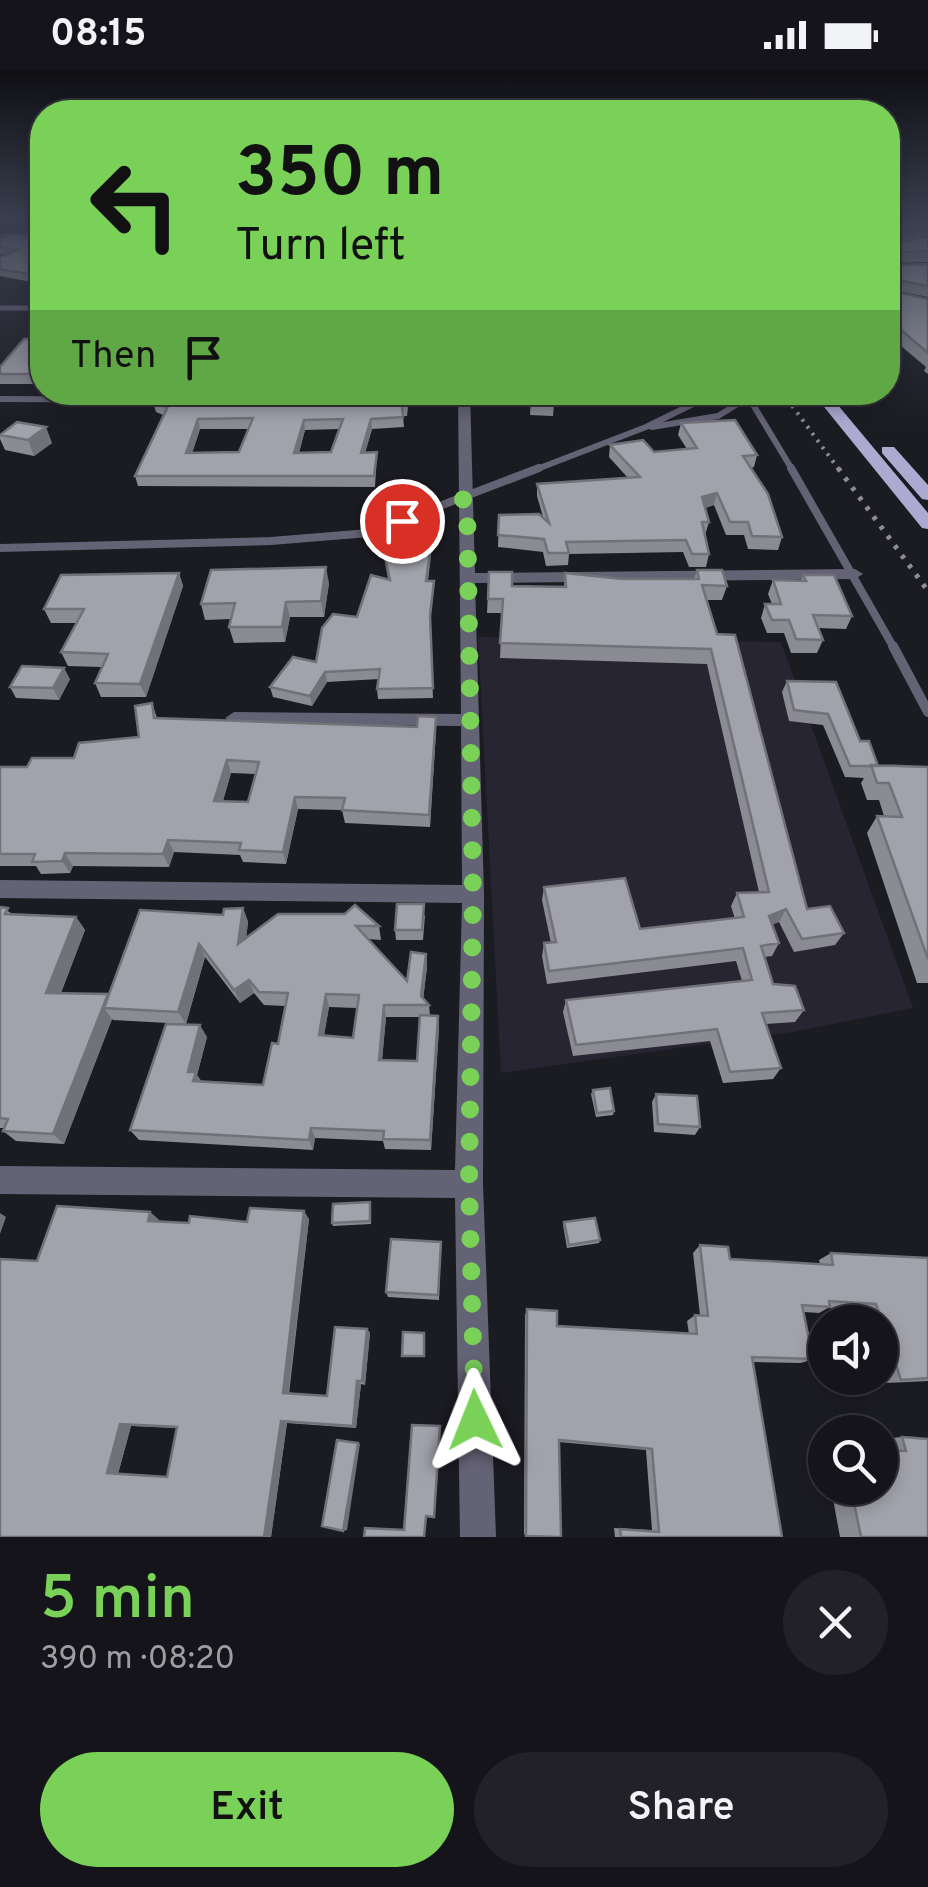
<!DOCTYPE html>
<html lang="en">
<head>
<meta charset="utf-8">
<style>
  :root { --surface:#14141a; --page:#212127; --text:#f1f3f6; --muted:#9d9ea2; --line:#333339; --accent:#79d158 }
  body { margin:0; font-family:Overpass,sans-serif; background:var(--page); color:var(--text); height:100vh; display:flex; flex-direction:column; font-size:38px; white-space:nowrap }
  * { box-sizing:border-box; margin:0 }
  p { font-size:32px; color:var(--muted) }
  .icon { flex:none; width:55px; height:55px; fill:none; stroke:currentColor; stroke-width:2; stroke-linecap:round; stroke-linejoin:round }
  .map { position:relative; height:1467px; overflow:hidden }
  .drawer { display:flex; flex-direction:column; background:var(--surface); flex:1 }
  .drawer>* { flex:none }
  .hud { position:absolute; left:30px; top:30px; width:870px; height:305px; border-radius:40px; box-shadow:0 5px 15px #0003,0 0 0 2px var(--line); background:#79d158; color:#111; overflow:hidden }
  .tools { position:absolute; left:808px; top:1235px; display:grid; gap:20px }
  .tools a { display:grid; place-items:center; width:90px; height:90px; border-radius:50%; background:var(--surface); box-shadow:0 5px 15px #0003,0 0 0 2px var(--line); font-size:50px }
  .pin { position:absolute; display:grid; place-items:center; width:85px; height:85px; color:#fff; margin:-42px; border:5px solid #fff; border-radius:50%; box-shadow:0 2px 10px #0007 }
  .me { position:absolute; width:110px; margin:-55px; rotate:358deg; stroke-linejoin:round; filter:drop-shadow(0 0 8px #0008) }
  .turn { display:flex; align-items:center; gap:35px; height:210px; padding:0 40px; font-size:45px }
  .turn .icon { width:130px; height:130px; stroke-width:2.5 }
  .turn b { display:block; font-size:70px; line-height:85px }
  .then { display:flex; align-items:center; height:95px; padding:0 40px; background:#0003; gap:20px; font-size:38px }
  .round { display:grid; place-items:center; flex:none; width:105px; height:105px; border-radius:52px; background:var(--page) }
  .overview { display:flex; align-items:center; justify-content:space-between; height:170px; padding:0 40px }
  h1 { font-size:60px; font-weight:600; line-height:75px; color:var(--accent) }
  .primary-button { display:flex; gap:20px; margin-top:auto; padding:20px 40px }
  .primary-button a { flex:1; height:115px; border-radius:60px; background:var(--accent); color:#111; font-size:40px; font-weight:600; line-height:115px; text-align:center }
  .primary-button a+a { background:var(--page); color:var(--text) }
  .status { display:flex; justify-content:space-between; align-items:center; height:70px; padding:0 50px; background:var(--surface); direction:ltr }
  .status svg { height:28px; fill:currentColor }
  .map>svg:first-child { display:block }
  .built { fill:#262531 }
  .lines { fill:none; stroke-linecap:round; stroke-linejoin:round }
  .lane-far3 { stroke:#646275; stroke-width:5 }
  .lane-far2 { stroke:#646275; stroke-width:6 }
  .lane-far1 { stroke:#646275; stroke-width:8 }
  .lane { stroke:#646275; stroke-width:10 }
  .street { fill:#646275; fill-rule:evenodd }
  .secondary { fill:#8d8ba9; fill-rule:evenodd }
  .primary { fill:#adaad1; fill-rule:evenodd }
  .rail-far1 { stroke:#8d8d93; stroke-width:4; stroke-dasharray:2.5 6; stroke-linecap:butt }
  .rail { stroke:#8d8d93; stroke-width:5; stroke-dasharray:4 8; stroke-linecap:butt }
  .wall { fill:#8b8b94; fill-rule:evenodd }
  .shaded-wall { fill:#717178 }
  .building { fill:#a2a2ac; stroke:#717178; stroke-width:2.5; fill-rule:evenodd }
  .route { stroke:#79d158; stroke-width:18; stroke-dasharray:0 32.4 }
</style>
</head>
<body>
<div class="status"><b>08:15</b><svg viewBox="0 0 49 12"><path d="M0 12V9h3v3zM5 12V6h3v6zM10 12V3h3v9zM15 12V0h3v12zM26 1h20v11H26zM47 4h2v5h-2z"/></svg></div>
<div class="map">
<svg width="928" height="1467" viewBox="0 0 928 1467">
  <rect width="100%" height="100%" fill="#1b1b22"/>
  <path class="built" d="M478,567L781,572L913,938L793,962L501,1003Z"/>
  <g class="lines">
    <path class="lane-far3" d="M0,166H42
      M0,238H42"/>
    <path class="lane-far2" d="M749,328L793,401
      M0,329L233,330
      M395,330H464
      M652,357L718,346L752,325
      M532,401L646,357L697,332L754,323"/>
    <path class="lane-far1" d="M791,398L894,578
      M0,478L271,471L369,463L539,398"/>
    <path class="lane" d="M893,576L928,642"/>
    <path class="street" d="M458,322H470L475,503L855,499L863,504L855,509L475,513L484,824L483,1114L496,1467H460L455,1128L0,1124V1096L455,1100L462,833L0,828V810L462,815L461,656L234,654L225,648L234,642L461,644Z"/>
    <path class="secondary" d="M928,160V166L888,175V169Z"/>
    <path class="primary" d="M812,322H827L928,443V459L922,458Z
      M882,377H894L928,415V430L922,429L882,383Z"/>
    <path class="rail-far1" d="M782,322L840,401"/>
    <path class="rail" d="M838,398L928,521"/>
  </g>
  <path class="wall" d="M888,151H928V162L889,172L892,174L928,166V192L891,193L892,195L928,194V227L889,219L928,229V304L924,301L926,297L888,265Z
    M42,163V214L0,206V187L5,185L0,184V168Z
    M42,269V301L34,314H0V297Z
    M231,322H409V323Z
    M531,322H555L553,346L530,345Z
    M587,322H606L609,328L608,336L589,337Z
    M153,332L174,333L408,337L407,346H403L404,357L372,359L365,383L377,382L375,417L138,416L135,406L163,345L156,342ZM200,359H248L239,382L192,383ZM340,359L331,382L299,383L305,360Z
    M681,353L757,385L754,397L751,398L782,467L778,480L748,479L744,465H726L714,435L705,438L709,452L705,465L709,484L706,497H689L683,482L569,484L568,495L546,496L543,482L498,477L499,445L543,447L537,426V414L628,408L609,387L610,375L654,382L687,379L678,365Z
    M0,364L52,373L34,386L5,380L0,369Z
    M392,465L432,477L428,511H434L430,555L433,628L378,629L377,619L379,609L327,612L312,636L273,627L270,617L316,592L388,509L382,474L392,473Z
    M697,500L727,516L722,530H707L807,839L844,863L835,875L794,882L779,852L772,854L779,873L772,886L764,887L773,914L804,940L795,952L766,954L781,998L773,1009L723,1013L710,971L573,986L563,942L566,930L742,911L736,891L547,914L542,886L544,873H551L542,830L544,817L640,859L735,849L731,836L737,823L759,822L707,594L500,588L502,543H487L489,502L512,516L564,517L565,503L622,509H694Z
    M179,503L183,516L146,627H101L95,613L102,597L68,596L61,582L77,553H51L44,539Z
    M803,505L852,546L846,559L818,558L823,570L817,583H791L784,563H767L761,548L765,534H772L768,524L773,510L801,511Z
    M329,513L324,547H290L285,572L234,573L229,557L231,549L205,550L201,534Z
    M70,609L59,630L16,628L10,617Z
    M787,611L860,671L878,696L928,697V913H917L867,763L877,746H884L879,730H867L861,713L864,708L845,707L823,655L789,651L782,622Z
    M152,633L157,648L436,660L430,757L345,753L342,740L298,739L286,794L243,792L240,785L174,782L169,797L73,796L70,803L41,804L36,796H0V697H27L74,688L139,667ZM231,703L256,704L248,732L223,731Z
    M0,837L13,844L76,847L85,860L61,923L108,924L223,845L243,838L248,852L246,868L278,844L379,856L381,870L368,869L407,911L426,884L427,897L423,929L429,935L430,945L438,946L439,958L431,1080L385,1079L383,1071L315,1068L313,1080L139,1070L130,1060L207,967L197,1005L202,1012L263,1015L278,974L285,936L264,935L254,923L240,933L205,887L186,954L113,950L112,949L64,1074L16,1071L3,1061L5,1058H0ZM329,937L357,938L353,968L324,965ZM386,947H420L417,991L382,990Z
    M425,845L423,870H396L395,860Z
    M593,1020L614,1041L613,1045L596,1047L591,1024Z
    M656,1024L700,1057L695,1065L654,1062L652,1032Z
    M371,1135V1154L333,1156L332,1153Z
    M150,1142L159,1150L158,1151L189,1153L309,1149L289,1324L327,1326L367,1259L370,1263L365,1315L361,1314L356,1358L287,1353L271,1467H0L37,1191ZM131,1356L177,1358L167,1407L118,1404Z
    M564,1152L600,1170L599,1173L567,1178L563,1155Z
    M441,1172L439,1230L388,1227L386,1222Z
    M700,1175L730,1189L820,1194L819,1190L831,1183L928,1188V1311L886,1313L880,1295V1252H867L863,1240L828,1238L819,1243L804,1242L813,1289L801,1293L753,1292L782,1467H615L614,1458L652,1460L646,1380L559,1372L526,1466L524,1464L525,1245L527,1239L557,1256L689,1264L687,1251L695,1245H700L693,1183Z
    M902,1367L928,1467H840L831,1418H880L883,1380L880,1369Z"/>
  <path class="shaded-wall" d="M928,152L927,161L888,172V163Z
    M42,286V301L34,314L30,304Z
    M198,349L200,359L189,393L186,383Z
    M371,349L372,359L362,393L361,383Z
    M304,350L305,360L296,393L294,383Z
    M46,357L52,373L34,386L28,370Z
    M717,423L714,435L699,440L702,427Z
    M432,468V477L426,521V511Z
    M326,497L329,513L324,547L321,531Z
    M179,503L183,516L146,627L140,614Z
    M286,532L290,547L285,572L282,557Z
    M64,598L70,609L59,630L53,618Z
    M325,602L327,612L312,636L310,626Z
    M436,647V660L430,757L429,745Z
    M227,690L231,703L219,744L214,731Z
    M295,727L298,739L286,794L283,782Z
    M168,770L174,782L169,797L163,784Z
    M65,783L73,796L70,803L62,791Z
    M243,838L248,852L244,887L238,874Z
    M786,839L779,852L762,859L769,846Z
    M76,847L85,860L56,935L46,923Z
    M199,874L205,887L186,954L178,942Z
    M426,884L427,897L422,939L421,926Z
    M249,910L254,923L240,933L234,920Z
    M108,924L104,938L112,949L64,1074L53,1064Z
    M326,924L329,937L322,977L319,965Z
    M384,935L386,947L381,1001L379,990Z
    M438,946L439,958L431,1080L430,1070Z
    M200,955L207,967L197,1005L203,1014L201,1022L188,1002Z
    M311,1058L315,1068L313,1080L309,1070Z
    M304,1141L309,1149L288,1326L283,1323Z
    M150,1142L159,1150L156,1158L148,1151Z
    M0,1143L6,1147L0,1164Z
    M367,1259L370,1263L365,1315L362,1311Z
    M357,1311L361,1314L356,1358L353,1356Z
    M281,1351L287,1353L271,1467H264Z
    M120,1354L131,1356L118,1404L107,1403Z
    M358,1373L360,1374L347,1460L343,1461Z"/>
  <path class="building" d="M888,151H928L888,163V171L892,174L928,166V181L889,183L892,195L928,194V216L893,209L888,212L889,220L928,229V283L893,253L888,254Z
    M42,163V205L40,206L0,199V187L17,180L0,177V168L9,165L42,164Z
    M24,269H42V286L30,304H0V297Z
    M531,322H555L554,332H530Z
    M589,322H606L609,328L590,329Z
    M156,326H172L169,333L217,332L221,326L407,327L406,336H402L403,347L371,349L361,383L377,382L374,406H135L169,334L167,338L153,332ZM253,348L239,382L186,383L198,349ZM343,349L331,382L294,383L304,350Z
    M735,350L757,385L743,386L768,424L782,467L752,466L748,452H730L717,423L702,427L709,452H702L709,484H692L686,470L566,472L569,483H548L544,469L498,465L499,445L539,444L549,453L537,414L640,407L610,375L643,370L654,382L697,378L681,353Z
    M17,352L46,357L28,370L0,365Z
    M392,465L432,468L426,511H434L430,546L433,618L377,619L380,599L325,602L310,626L270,617L293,587L316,592L322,558L333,544L357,547L371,505L390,510L382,474L394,473Z
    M326,497L321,531L286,532L282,557H229L235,533L201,534L211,500Z
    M697,500H722L727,516L702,515L717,564L735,565L807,839L830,836L844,863L802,869L786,839L769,846L779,873L761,876L773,914L795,916L804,940L762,943L781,998L730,1002L717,959L576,975L566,930L752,910L743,878L549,901L544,873L556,872L544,817L625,808L640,859L744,847L737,823L769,822L711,579L500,573L503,529H488L489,502H512V516L566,517L565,503L622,509H699Z
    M179,503L140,614L95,613L108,584L61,582L84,539H44L61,505Z
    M803,505H834L852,546L813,545L823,570L796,569L789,550H772L765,534H781L773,510L806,511Z
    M22,596L64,598L53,618L10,617Z
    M787,611L836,612L860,671H869L878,696H850L828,644L794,640Z
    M152,633L154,648L417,657L418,646L436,647L429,745L342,740L345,728L295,727L283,782L239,780L241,773L168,770L163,784L65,783L62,791L32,792L35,784H0V697H27L32,688H74L79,673L139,667L135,636ZM227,690L259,692L248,732L214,731Z
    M871,695L928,697V889L877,746L902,747L889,713H877Z
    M397,834H424L422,860H395Z
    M355,835L379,856H356L407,911L411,882L426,884L421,926L429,935H384L379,990L417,991L420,945L438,946L430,1070L383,1069L384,1061L311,1058L309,1070L130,1060L166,954L200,955L188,1002H196L193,1011L263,1015L272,973L278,974L288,923L259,922L249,910L234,920L199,874L178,942L104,938L140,840L223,845L224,839L243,838L238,874L278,844H345ZM326,924L359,925L353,968L319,965Z
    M0,837L8,838L5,844L76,847L46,923L108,924L53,1064L3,1061L8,1049L0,1048Z
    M610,1018L614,1041L597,1043L593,1020Z
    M656,1024L697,1026L700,1057L658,1054Z
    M370,1132V1151L332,1153L333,1134Z
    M57,1136L150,1142L148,1151L189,1153L190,1146L247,1152L250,1138L304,1141L283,1323L327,1326L335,1257L367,1259L362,1311H357L353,1356L281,1351L264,1467H0V1189L37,1191ZM120,1354L177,1357L167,1407L107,1403Z
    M595,1148L600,1170L569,1175L564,1152Z
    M391,1169L441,1172L438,1225L386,1222Z
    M700,1175L728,1177L730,1189L833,1195L831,1183L928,1188V1308L901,1310L876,1234L829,1231L830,1237L802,1235L813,1289L752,1287L782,1467H621L620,1459L659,1462L652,1379L559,1370L561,1467L526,1466L527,1239L557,1241V1256L697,1264L695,1245L708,1246Z
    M403,1262L424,1263V1286H402Z
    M412,1355L440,1356L434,1447L426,1446L424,1467H364L365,1458L404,1460Z
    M902,1367L928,1369V1467H861L851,1418H880V1380L906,1381Z
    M337,1370L358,1373L343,1461L322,1456Z"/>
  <linearGradient id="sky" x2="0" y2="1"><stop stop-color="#0f0f13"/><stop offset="0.42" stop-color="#393f4f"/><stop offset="1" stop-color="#393f4f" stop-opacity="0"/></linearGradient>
  <rect width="928" height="356" fill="url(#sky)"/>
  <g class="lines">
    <path class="route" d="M402,451L467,428L473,824L469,1114L475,1350"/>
  </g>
</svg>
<div class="tools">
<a><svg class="icon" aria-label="sound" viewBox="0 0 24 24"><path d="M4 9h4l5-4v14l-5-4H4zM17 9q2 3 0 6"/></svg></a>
<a><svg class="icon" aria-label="search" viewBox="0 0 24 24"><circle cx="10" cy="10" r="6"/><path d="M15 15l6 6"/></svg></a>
</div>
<div class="pin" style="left:402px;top:451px;background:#d93025"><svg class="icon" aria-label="arrive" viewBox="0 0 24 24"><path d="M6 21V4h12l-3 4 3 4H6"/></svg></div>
<svg class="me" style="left:475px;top:1350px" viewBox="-20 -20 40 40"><path d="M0-17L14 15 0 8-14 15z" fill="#79d158" stroke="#fff" stroke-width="4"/></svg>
<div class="hud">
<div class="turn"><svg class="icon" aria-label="left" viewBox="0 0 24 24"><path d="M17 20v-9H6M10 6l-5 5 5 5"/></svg><div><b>350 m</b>Turn left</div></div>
<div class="then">Then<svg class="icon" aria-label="arrive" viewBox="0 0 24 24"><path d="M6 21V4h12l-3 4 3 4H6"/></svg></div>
</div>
</div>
<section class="drawer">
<div class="overview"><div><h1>5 min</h1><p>390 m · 08:20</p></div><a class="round"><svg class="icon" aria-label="close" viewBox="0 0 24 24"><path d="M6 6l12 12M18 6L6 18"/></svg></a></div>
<div class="primary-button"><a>Exit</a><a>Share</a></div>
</section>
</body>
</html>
